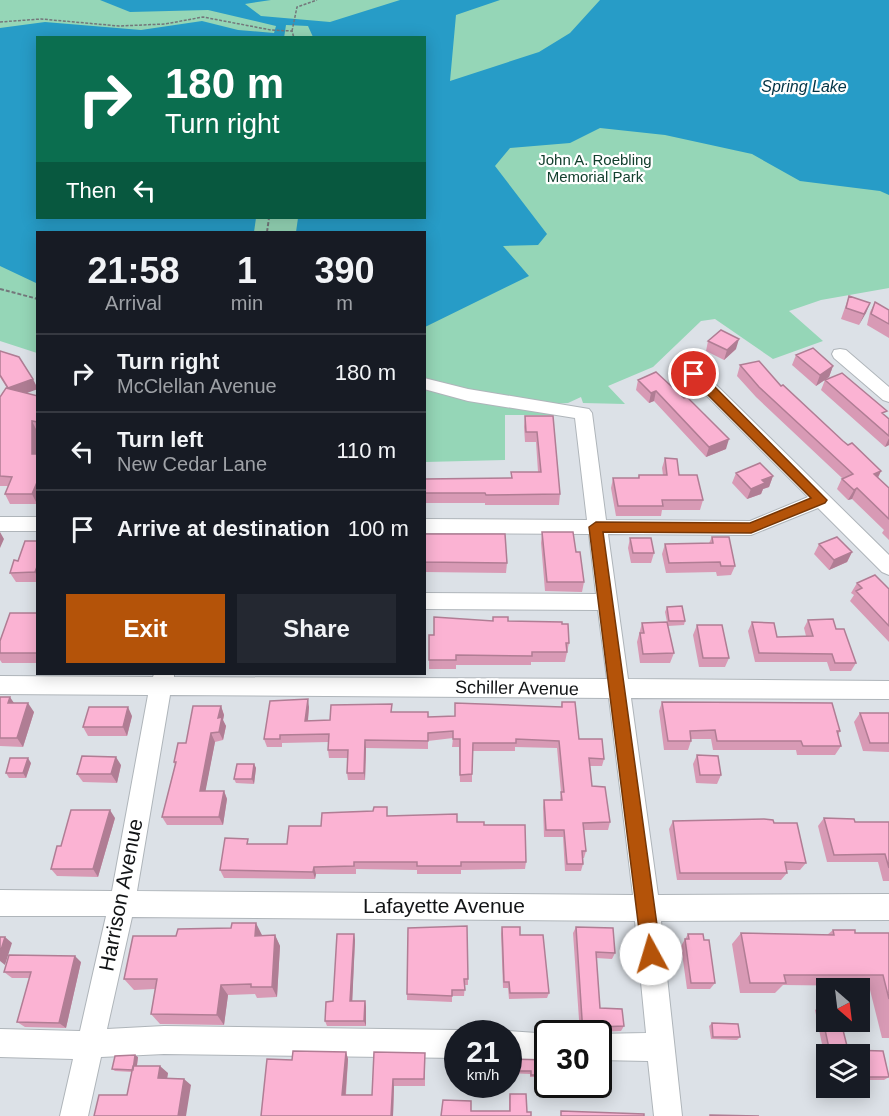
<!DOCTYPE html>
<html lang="en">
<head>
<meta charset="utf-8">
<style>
  :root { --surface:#171b24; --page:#242831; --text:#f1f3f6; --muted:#9ea1a6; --line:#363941; --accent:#b45309 }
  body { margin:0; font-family:Arial,sans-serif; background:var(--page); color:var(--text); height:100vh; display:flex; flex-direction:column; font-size:22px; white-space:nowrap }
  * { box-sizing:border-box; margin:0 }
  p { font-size:20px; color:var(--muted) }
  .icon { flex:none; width:33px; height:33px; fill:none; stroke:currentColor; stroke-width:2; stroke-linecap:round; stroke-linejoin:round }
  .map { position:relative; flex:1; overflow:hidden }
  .sheet { position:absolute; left:36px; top:231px; width:390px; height:444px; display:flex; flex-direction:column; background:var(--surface); border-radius:0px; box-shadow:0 3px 15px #0003 }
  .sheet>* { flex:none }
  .hud { position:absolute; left:36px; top:36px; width:390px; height:183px; border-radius:0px; box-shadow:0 3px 15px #0003; background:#0b6e4f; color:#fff; overflow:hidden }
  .needle { width:39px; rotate:152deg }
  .buttons { position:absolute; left:816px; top:978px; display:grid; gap:12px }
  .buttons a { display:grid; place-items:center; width:54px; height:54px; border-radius:0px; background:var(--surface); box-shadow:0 3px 15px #0003; font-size:30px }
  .speed { position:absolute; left:444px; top:1020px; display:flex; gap:12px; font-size:30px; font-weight:700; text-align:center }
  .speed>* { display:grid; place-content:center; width:78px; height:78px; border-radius:50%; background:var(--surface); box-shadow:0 3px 15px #0003; line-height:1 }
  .speed small { font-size:15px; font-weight:400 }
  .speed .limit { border:3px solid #111; border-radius:9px; background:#fff; color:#111 }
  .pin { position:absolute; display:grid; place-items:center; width:51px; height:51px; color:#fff; margin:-26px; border:3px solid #fff; border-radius:50%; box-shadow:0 2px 6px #0007 }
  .me { position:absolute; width:66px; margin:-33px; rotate:354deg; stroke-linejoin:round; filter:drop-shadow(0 0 4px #0008) }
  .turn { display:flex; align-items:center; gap:21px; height:126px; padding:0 30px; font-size:27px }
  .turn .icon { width:78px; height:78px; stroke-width:2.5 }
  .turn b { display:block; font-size:42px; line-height:51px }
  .then { display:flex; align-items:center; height:57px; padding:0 30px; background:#0003; gap:12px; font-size:22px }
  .eta { display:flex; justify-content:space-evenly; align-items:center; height:102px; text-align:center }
  .eta b { font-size:36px; font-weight:700; line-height:42px }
  .button { display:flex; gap:12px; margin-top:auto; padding:12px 30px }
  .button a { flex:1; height:69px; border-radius:0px; background:var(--accent); color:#fff; font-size:24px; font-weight:700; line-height:69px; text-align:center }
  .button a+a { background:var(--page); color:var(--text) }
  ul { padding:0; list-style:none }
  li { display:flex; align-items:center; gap:18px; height:78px; padding:0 30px; border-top:2px solid var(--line) }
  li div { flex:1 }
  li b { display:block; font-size:22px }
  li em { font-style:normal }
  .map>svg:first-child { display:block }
  .green { fill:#95d6b7; fill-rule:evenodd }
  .water { fill:#279cc7 }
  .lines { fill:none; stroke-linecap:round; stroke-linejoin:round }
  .minor-casing { stroke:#afb5ba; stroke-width:2 }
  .path-far1 { stroke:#74777b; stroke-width:1.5; stroke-dasharray:3 1.5; stroke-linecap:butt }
  .path { stroke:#74777b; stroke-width:2; stroke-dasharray:4 2; stroke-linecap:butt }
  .minor { fill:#fff; fill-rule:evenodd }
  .wall { fill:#d89ab5 }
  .shaded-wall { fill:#b07d94 }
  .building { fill:#fbb3d3; stroke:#b07d94; stroke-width:1.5 }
  .route { fill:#b45309; stroke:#753606; stroke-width:1.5 }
  .labels { text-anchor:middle; stroke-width:4.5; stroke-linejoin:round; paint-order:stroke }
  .far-park-label { font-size:15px; fill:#13402e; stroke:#fff }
  .far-water-label { font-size:16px; font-style:italic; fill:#003345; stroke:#fff }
  .street-label { font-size:18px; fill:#121416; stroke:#fff }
  .near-street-label { font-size:21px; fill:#121416; stroke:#fff }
</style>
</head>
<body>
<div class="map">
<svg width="889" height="1116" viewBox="0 0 889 1116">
  <rect width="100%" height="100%" fill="#dce1e7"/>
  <path class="green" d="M0,0H889V288L821,300L789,311L823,341L773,359L715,319L701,321L653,367L608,386L625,404L583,403L581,397L568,403L552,404L553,415H505V460L425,462L424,232H38L37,353L0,341ZM38,38H424V218H38Z"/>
  <path class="water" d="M100,0H271L245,4L261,16L330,22L400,0H500L456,15L450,81L539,52L570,33L600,0H889V195L880,191L800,181L752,154L665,135L600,128L570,143L510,148L495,166L547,234L538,245L503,246L529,276L425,327L424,232H296L298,218H424V38L313,37L308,26L286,25L284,38H38V218H256L254,232H38L36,283L0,266V28L45,22L141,30L202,21L238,30L274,33L276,26L208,10L130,12Z"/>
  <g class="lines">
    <g class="minor-casing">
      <path id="minor" d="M840,349L846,350L889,387V402L883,400L834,358L832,354L834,350Z
        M695,369L701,370L889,555V575L882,572L818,508L751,535L608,534L628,679L889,681V699L631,698L658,895L889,894V920L661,921L682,1116H654L648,1061L598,1060V1034H595L646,1033L635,921L132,917L107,1029L164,1026L458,1030L466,1034H458V1058L164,1054L101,1057L88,1116H60L73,1059L0,1057V1029L80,1031L106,916H0V890L112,891L148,695L0,694V676L153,677L154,674H174V677L607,679L598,610L424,609V593L596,594L589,534L424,533V519L587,520L575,418L468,401L424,389V378L468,389L589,409L592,413L606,520L750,521L808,497L689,378L687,374L689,370ZM170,695L609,698L633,895L137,891Z
        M0,517H38V531H0Z
        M508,1031L551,1034H548V1060L508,1059V1034H502Z"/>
    </g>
    <path class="path-far1" d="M0,22L41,19L119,26L165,24L203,17L271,30L292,31L294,38
      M292,31L297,7L317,0"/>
    <path class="path" d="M267,232L269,218
      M0,289L38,299"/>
    <use href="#minor" class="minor"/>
  </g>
  <path class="wall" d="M849,296L870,303L859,325L841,319Z
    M875,302L889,310V338L867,325L870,312Z
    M708,341L736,349L724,360L706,351Z
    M0,351L38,388L26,393L38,396L37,504H10L5,494L8,486H0V397L7,388L0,377Z
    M796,355L833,366L829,377L816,386L792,365Z
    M740,365L781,386L843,441L881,471L878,478L889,488V540L882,533L884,530L852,499L848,500L837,489L842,478L756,397L737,376Z
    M656,372L726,449L706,457L654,401L649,403L636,390L638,380Z
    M825,380L885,416L889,419V445L885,447L821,390Z
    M525,416H553L560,494L559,505H485V503H424V479L511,478V472H538L536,442H525L524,427Z
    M665,458L703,500L700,510H662L661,516H616L611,488L613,478H638L639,475H663L662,468Z
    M736,473L773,476L769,487L763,489L761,494L747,499L732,483Z
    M542,532L576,552L584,582L582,592L545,591L541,543Z
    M424,534L507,563L506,573L424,572Z
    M712,537L735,566L731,575L717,576L716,572L666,573L662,554L665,544L709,543Z
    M630,538L654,553L651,563H631L628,548Z
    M38,541V582H16L10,573L18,561Z
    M819,544L852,552L847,562L829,570L814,554Z
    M857,583L889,589V642L850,601L854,595L851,593Z
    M667,607L685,621L684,625L668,626L674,653L670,663H640L637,642L642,623L667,622L665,612Z
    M38,613V663H2L0,660V641Z
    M808,620L836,629L856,663L851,671H830L827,662H755L748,631L752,622L777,637L806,636L804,628Z
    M508,621L562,624L569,643L565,662H531V665H456V669H429V660L434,635Z
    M697,625L729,658L725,667H699L693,635Z
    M0,697L34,712L23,747L0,746Z
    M562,702L579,739L604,759L602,766H590L592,786L610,822L608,830H584L586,851L584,858H582L583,864L581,871H565L563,837H544L543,807L544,800H560L561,792L557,748L515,747V751H472V782H460L459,747H452L453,738L428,741V749L366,748L365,780H348L347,773L348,758H329L328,750V742L282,743V747H267L264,739L309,707L308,721L330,720L392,712L428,717L455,716L561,707Z
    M662,702L840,731L838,735L841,746L835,755H797L796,750H713L711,739H691V741L688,750H664L659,711Z
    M221,706L224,715L223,720L226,726L223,740L215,742L205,791H224L227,799L223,825H167L162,817L175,765L174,762Z
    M860,713H889V752L863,751L854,722Z
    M132,716L127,736H88L83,727Z
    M697,755L721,775L717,784L696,783L693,764Z
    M31,763L26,778H9L6,773Z
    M254,764L256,768L254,784L236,783L234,779Z
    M121,765L117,783L83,782L77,774Z
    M388,816L457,822L484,825L526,862L525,869L461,870V874H417V870L356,869V874H316L315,879L224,878L220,870L250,844H287L321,826Z
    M115,818L98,877L57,876L51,869L61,846Z
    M824,818L855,822H889V881H883L878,862H827L818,826Z
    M673,821L774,823L806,863L800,870H786L787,873L781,880H677L669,829Z
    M502,927L520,935L549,993L547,998L509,999L508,988H503L501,934Z
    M576,927L615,953L612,959L596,958L600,1008L624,1026L621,1031L597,1032L598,1034H580L573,933Z
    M408,928L468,979V985H465L464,996H452V1002L407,1000Z
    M833,930L855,933H889V1038H882L869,986L783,985L775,993H740L732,944L741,933L827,935Z
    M354,934L355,940L352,1001H365L366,1007V1026H327L325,1021L333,1001Z
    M688,934L704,940L715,983L710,989H687L681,946Z
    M275,935L280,946L277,997L257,998L255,994L228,995L224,1025L160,1024L151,1014L155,989L134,990L124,979L176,936Z
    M81,962L66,1028L25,1027L17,1022L30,978H12L4,972Z
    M820,1006H826V1022H841L848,1050L883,1051L889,1077L884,1080H860V1054H826V1081L821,1056L824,1054L815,1010Z
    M712,1023L740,1037L737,1040L711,1039L709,1026Z
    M346,1052L348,1059L346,1095H372L425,1053V1086H394L393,1116H261L292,1060Z
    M138,1057L137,1066L168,1073L167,1078L191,1085L127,1095L132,1072L115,1071L112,1069Z
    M509,1059L548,1060V1077H530V1074L508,1073Z
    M510,1094L527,1112L471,1111H509V1098Z"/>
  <path class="shaded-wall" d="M870,303L866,313L859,325L864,314Z
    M739,339L736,349L724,360L727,350Z
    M833,366L829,377L816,386L820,375Z
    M33,379L38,389L13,398L8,388Z
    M656,391L654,401L649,403L651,393Z
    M32,421L37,431V464L32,454Z
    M889,438V445L885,447Z
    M729,439L726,449L706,457L709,447Z
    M881,471L876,481L874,474Z
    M773,476L769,487L763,489L761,494L747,499L751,489L762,480Z
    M38,480V503L37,504L32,494Z
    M857,488L852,499L848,500L854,490Z
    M0,532L4,539L0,548Z
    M852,552L847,562L829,570L834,560Z
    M38,564V578L35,572Z
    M10,697L16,706L8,703Z
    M308,699L309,707L307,729L305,721Z
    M28,703L34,712L23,747L17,738Z
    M221,706L224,715L223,720L226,726L223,740L219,732L218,718Z
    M128,707L132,716L127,736L123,727Z
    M211,733L215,742L204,799L200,791Z
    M365,740L366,748L365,780L364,773Z
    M116,757L121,765L117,783L111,774Z
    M28,758L31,763L26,778L23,773Z
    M254,764L256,768L254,784L252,779Z
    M224,791L227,799L223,825L219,817Z
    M110,810L115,818L98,877L93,869Z
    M314,867L316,874L315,879L313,872Z
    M256,923L262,935L255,936Z
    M354,934L355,940L352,1007L350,1001Z
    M275,935L280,946L277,997L272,987Z
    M5,937L12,943L5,965L0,961V953Z
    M75,956L81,962L66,1028L59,1023Z
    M221,985L228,995L224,1025L217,1015Z
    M365,1001L366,1007V1026L364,1021Z
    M346,1052L348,1059L345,1101L342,1095Z
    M135,1055L138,1057L136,1072L133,1070Z
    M160,1066L168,1073L166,1085L158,1078Z
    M184,1079L191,1085L186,1116H178Z
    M393,1079L394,1086L393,1116H391Z"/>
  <path class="building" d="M849,296L870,303L864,314L846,308Z
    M875,302L889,310V324L871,314Z
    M721,330L739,339L727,350L708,341Z
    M813,348L833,366L820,375L796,355Z
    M0,351L19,357L33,379L8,388L0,375Z
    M759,361L781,386L783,385L843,441L848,445L852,443L881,471L874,474L889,488V519L857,488L854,490L842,479L853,474L759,387L740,365Z
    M656,372L684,398L687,397L729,439L709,447L656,391L651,393L638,380Z
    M842,373L887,411L882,413L889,419V436L825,380Z
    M6,388L38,396V422L32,421V454H38V480L32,494H5L12,477L0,476V397Z
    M525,416H553L560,494L486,495L485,493H424V479L512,478L511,472H541L537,432H526Z
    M665,458L677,459L679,475H697L703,500H662L663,506H618L613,478H639V475H667Z
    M760,463L773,476L762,480L765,483L751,489L736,473Z
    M542,532H573L576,552H580L584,582H547Z
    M424,534H505L507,563L424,562Z
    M712,537H729L735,566H721L720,562L669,563L665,544L713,543Z
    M837,537L852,552L834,560L819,544Z
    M630,538H651L654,553H633Z
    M25,541H38V564L35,572L10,573L14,560L18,561Z
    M875,575L889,589V626L856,591L862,588L857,583Z
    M682,606L685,621H669L667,607Z
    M10,613H38V653H0V641Z
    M434,617L493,621V617H508V621L562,622V624H568L569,643H566L567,652H532V656L456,655V660H429V635H434Z
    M833,619L836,629H844L856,663H835L832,654L759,653L752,622L774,623L777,637L813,636L808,620Z
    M667,622L674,653L643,654L640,633H644L642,623Z
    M697,625H722L729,658H703Z
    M0,697H10L8,703H28L17,738H0Z
    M308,699L305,721L330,720L331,705L392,704L391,712H428V717L455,716V703L562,707V702H575L579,739H602L604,759L589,758L592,786L605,787L610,822L583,823L586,851H582L583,864H567L564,830H546L544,800H562L561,792H564L559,741L516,739V743H473L472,774L460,775V739H453V731L428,733V741L365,740L364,773H347L348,750H328L329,734L280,735V739H264L270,701Z
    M662,702L832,703L840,731H837L841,746H803L801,741H717L715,730L690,731L691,741H668Z
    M193,706H221L218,718L222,717L219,732L211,733L200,791H224L219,817H162L176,762H174L178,743H186Z
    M89,707H128L123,727H83Z
    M860,713H889V743H870Z
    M697,755L718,756L721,775H700Z
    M82,756L116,757L111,774H77Z
    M10,758H28L23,773H6Z
    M237,764H254L252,779H234Z
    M374,807H387V816L457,814V822H484V825H525L526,862H461V866H417V862H354V866L314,867L313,872L220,870L225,838L248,839L247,844H287L289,826H321L322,813L373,811Z
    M71,810H110L93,869H51L57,846H61Z
    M824,818L854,819L855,822H889V868L885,854L834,855Z
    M764,819L773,820L774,823H797L806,863L785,862L787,873H680L673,821Z
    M232,923H256L255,936L275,935L272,987H251V984L221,985L217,1015L151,1014L157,979H124L133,936H176L178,929L231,928Z
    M467,926L468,979H464L465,990H452V996L407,994L408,928Z
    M502,927H520V935H543L549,993H510L509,982H504Z
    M576,927L613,928L615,953L596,952L600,1008L622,1009L624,1026L598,1027L595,1029L598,1034H583Z
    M833,930H855V933H889V999L883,975H784L786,983H750L741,933L834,935Z
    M337,934H354L350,1001H365L364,1021H325L326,1002L333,1001Z
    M688,934H703L704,940H709L715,983H691L685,939H689Z
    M0,937H5L0,953Z
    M9,955L75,956L59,1023L17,1022L31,972H4Z
    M820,1006H826V1022H841L848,1050L883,1051L889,1077H860V1054L826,1055V1053H830Z
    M712,1023L738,1024L740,1037H713Z
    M293,1051L346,1052L342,1095H372L374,1052L425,1053L424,1079H393L391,1116H261L267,1059L292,1060Z
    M135,1055L133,1070L112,1069L115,1056Z
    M509,1059L548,1060V1075H531V1071H508Z
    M133,1066H160L158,1078L184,1079L178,1116H94L99,1095H127Z
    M510,1094H526L527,1112H531V1116H441L443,1100L471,1101V1111H510Z
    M561,1111L644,1114V1116H561Z
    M710,1115L759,1116H710Z"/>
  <path class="route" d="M694,370L699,371L827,500L825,503L751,533L603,532L661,954L658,961L651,964L645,961L642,954L589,527L596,522L750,523L811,498L690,377L689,374Z"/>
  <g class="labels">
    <g class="far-park-label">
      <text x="595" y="165">John A. Roebling<tspan x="595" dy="17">Memorial Park</tspan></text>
    </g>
    <g class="far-water-label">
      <text x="804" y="92">Spring Lake</text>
    </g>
    <g class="street-label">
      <text transform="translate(517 688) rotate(1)" y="6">Schiller Avenue</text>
    </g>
    <g class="near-street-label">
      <text transform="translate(121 895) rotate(-79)" y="7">Harrison Avenue</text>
      <text x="444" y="913">Lafayette Avenue</text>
    </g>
  </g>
</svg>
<div class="buttons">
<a><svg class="needle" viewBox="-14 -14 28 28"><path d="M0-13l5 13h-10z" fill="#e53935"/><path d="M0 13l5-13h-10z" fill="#9ea1a6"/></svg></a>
<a><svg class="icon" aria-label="layers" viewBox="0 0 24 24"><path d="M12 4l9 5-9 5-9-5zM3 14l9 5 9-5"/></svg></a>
</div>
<div class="speed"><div>21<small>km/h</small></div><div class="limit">30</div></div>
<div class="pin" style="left:694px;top:374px;background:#d93025"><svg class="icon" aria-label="arrive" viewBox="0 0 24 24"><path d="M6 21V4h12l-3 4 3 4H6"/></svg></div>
<svg class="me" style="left:651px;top:954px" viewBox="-20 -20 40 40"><circle r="19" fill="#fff"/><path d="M0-13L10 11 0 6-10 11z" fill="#b45309"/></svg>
<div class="hud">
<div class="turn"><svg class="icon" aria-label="right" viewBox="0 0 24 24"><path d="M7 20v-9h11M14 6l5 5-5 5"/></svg><div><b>180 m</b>Turn right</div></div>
<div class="then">Then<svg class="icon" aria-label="left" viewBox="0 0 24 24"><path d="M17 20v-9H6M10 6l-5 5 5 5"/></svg></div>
</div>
<section class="sheet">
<div class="eta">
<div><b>21:58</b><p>Arrival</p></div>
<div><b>1</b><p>min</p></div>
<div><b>390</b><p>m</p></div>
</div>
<ul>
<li><svg class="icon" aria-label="right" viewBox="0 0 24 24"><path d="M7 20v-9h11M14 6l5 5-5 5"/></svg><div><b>Turn right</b><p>McClellan Avenue</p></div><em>180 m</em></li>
<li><svg class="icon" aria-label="left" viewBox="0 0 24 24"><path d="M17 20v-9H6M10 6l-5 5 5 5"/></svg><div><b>Turn left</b><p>New Cedar Lane</p></div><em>110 m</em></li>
<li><svg class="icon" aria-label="arrive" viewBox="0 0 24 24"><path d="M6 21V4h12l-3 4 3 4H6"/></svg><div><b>Arrive at destination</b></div><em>100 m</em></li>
</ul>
<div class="button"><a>Exit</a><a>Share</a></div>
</section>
</div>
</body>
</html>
